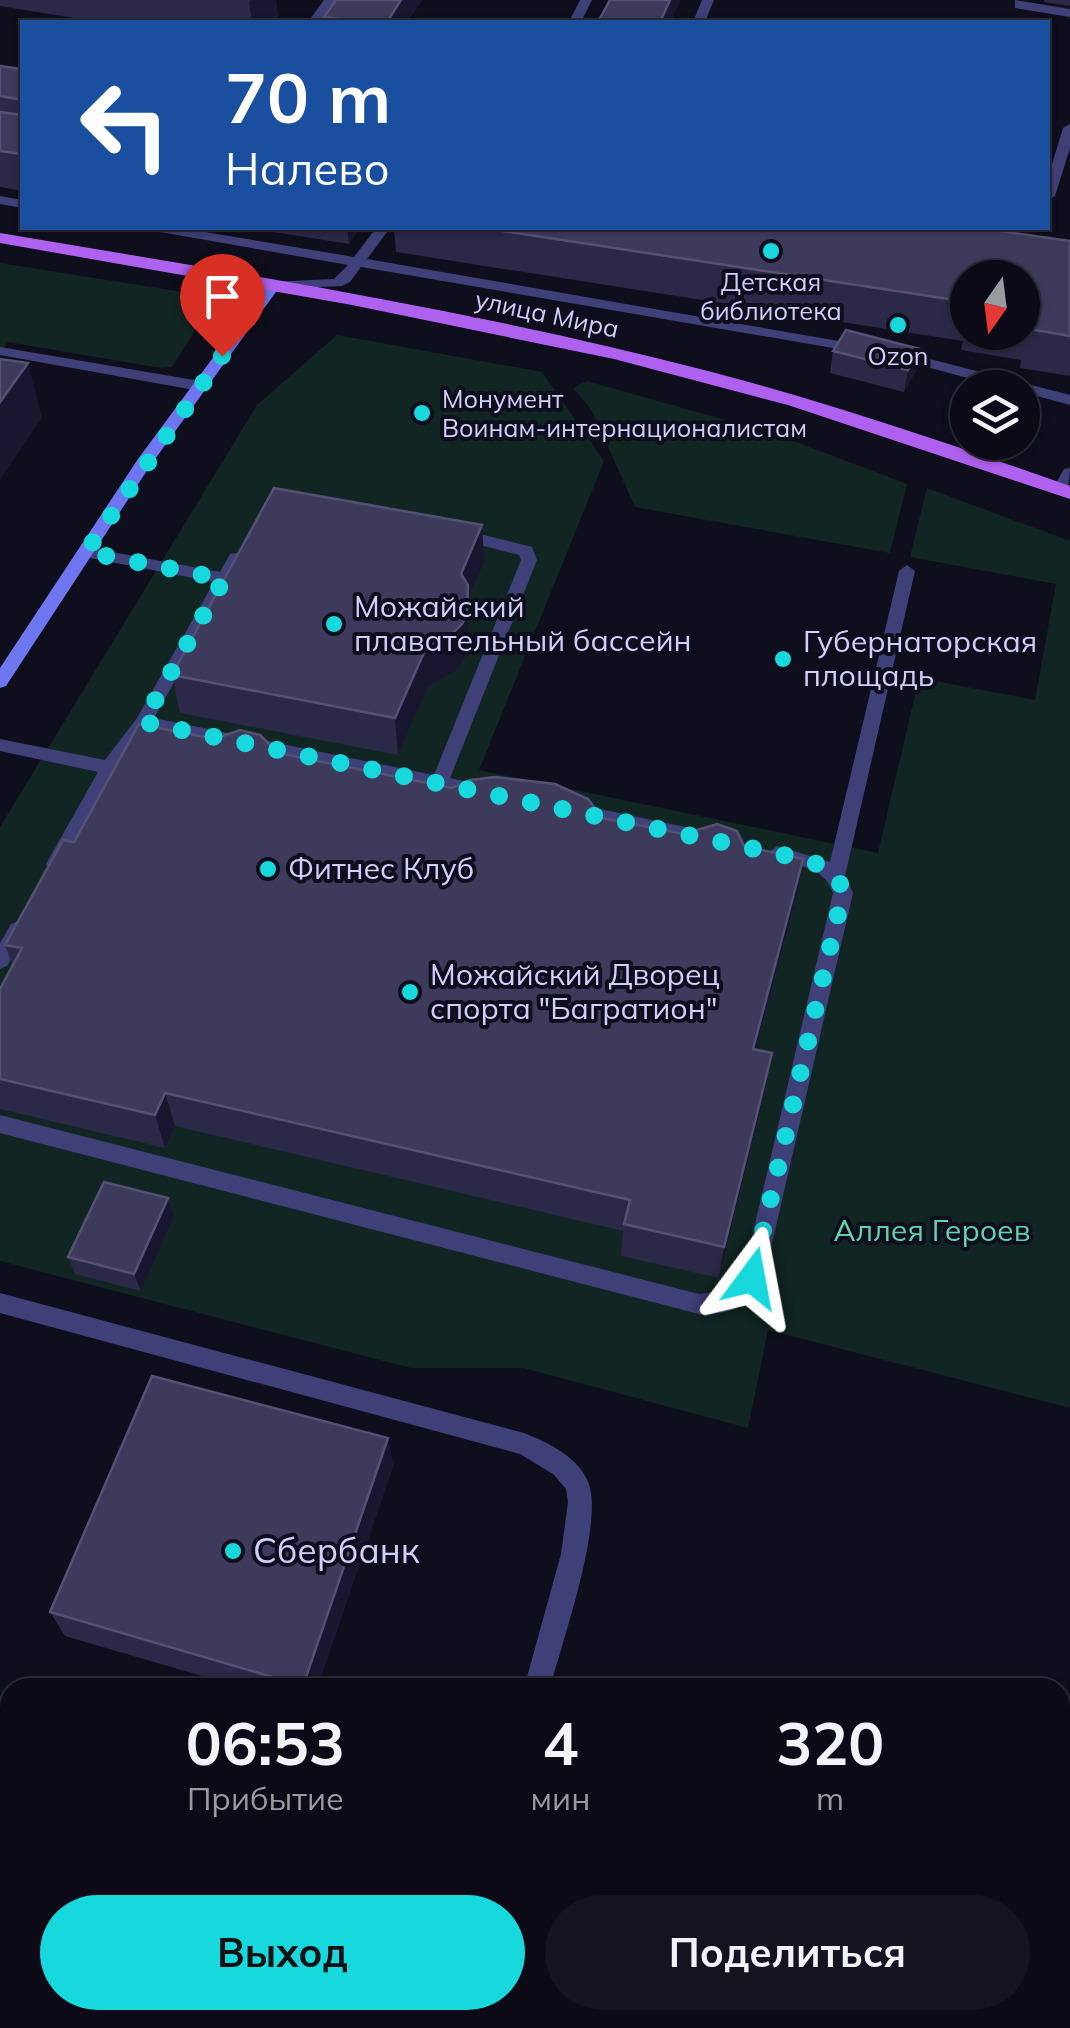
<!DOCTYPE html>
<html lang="ru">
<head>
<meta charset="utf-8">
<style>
  :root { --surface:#0b0a16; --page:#14131f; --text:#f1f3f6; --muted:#9a9aa1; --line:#2b2b35; --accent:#17d9dd }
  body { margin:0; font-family:Mulish,sans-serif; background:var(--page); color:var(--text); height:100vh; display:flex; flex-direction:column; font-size:38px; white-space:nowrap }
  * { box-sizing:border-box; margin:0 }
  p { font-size:32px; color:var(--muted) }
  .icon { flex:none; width:55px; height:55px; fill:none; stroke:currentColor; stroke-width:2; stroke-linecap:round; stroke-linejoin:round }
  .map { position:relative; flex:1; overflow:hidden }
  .panel { position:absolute; left:0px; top:1678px; width:1070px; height:352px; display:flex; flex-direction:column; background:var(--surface); border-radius:30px 30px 0 0; box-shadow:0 2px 8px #0004,0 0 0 2px var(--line) }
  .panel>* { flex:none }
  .banner { position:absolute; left:20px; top:20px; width:1030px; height:210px; border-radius:0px; box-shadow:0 2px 8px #0004,0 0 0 2px var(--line); background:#1a4fa0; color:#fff; overflow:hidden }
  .needle { width:65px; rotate:194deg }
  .fabs { position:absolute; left:950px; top:260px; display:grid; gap:20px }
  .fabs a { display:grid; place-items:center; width:90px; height:90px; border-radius:50%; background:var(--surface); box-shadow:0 2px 8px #0004,0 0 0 2px var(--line); font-size:50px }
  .pin { position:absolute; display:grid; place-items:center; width:85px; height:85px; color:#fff; margin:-102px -42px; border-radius:50% 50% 50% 0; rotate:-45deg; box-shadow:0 0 10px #0007 }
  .pin .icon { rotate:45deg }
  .me { position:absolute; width:110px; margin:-55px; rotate:13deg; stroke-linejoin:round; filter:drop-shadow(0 0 8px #0008) }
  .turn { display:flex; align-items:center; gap:35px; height:210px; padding:0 40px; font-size:45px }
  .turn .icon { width:130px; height:130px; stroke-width:2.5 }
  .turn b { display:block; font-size:70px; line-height:85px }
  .eta { display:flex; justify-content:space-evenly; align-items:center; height:170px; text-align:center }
  .eta b { font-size:60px; font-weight:700; line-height:70px }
  .primary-button { display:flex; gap:20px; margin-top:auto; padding:20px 40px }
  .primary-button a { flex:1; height:115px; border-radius:60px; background:var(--accent); color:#111; font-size:40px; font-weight:700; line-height:115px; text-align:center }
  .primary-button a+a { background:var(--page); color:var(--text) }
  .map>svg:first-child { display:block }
  .green { fill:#112623 }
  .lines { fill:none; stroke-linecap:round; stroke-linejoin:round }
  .lane { fill:#3e4077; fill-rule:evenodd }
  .street { fill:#3e4077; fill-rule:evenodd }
  .secondary { fill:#6f77f0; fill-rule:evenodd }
  .primary { fill:#ae61ee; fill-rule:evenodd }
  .wall { fill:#2c2848; fill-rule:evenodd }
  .shaded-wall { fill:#19162f }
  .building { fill:#3e3a5b; stroke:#555174; stroke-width:2.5 }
  .route { stroke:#17d9dd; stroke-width:18; stroke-dasharray:0 32.4 }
  .poi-dot { fill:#17d9dd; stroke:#0f0e1d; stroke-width:4 }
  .labels { text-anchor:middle; stroke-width:8; stroke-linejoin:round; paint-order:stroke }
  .far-poi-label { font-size:25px; fill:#d0cefa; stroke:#0f0e1d }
  .far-street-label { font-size:25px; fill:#d0cefa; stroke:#0f0e1d }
  .poi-label { font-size:30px; fill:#d0cefa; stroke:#0f0e1d; text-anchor:start }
  .park-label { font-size:30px; fill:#63d1ad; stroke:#0f0e1d }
  .near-poi-label { font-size:35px; fill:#d0cefa; stroke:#0f0e1d; text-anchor:start }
</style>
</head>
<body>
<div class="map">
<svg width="1070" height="2028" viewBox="0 0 1070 2028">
  <rect width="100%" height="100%" fill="#0f0e1d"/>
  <path class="green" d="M0,263L202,295L209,308L172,367L161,368L8,342L0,353Z
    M337,335L542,372L604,461L479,770L878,853L919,678L1035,700L1056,584L910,557L927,488L1070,541V1408L768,1330L748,1428L524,1368H411L0,1261V827L257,405Z
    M587,381L775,434L907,484L890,553L635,507L591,409L573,388Z"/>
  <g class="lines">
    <path class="lane" d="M324,0H336L320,22H308Z
      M580,0H592L581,22H569Z
      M702,0H714L705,22H693Z
      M1015,0L1070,9V17L1015,8Z
      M1070,124V148L1055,196L1048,200V177L1063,128Z
      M0,196L22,200V208L0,204Z
      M153,228H181L354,257L376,228H390L367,259L862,345L869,349L862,353L361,267L350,282L342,286L274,289L269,288V282L334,279L348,265L160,232Z
      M0,347L200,381L208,386L200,391L0,355Z
      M891,349L1070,395V405L1022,392V388H1005L886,356L884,353Z
      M1070,468L1068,490L1060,495L1054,494L1052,490L1064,469Z
      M460,529L532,547L537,560L450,778L485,786L488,791L485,796L479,798L147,729L122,762L62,869H48L46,864L98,772L0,751V739L105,760L137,718L214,582L85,557L79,556V548L85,547L220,572L230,554L236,553L244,558L154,718L434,775L521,560L519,555L454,538L452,534Z
      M907,565L915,571L845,876L853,893L764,1278C750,1307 730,1315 699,1314L0,1133V1115L699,1294L729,1290L743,1275L833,893C825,866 794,865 770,858L768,853L777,846L830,862L899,571Z
      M576,804L709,832L718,839L709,846L569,816L567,811Z
      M18,921L28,929L7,966L0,969V943L11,924Z
      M0,1736L10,1740V1766L0,1762Z
      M10,1964V2014L0,2019V1969Z"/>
    <path class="street" d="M0,1293L524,1433C549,1443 579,1457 589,1484C603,1526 562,1642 550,1688H524L561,1554L568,1502L566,1489L553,1474L520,1454L0,1313Z"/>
    <path class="secondary" d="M274,281L281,285L150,466L6,686L0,688V668L138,459L269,282Z"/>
    <path class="primary" d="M0,233C237,273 475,310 708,371C831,403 951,444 1070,486V499L788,405L614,359L352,305L0,243Z"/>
  </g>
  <path class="wall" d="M0,0H276L278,20L276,22H98L0,6Z
    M336,0H422L407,22H324V17Z
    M1044,0H1070V6L1044,2Z
    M0,66L22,69V191L0,187Z
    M249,228H359L349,244Z
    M394,228H979L1070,241V376L1020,368L1021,360L961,350L963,341L396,252ZM968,278H1022V332H968Z
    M833,351L916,371L904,392L830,373Z
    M482,525L484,563L468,599V652L463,662L454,672L428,686L398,755L180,713L172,675Z
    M278,753L744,846L797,895L756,1049L772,1053L766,1087L719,1278L621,1256L623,1231L175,1126L165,1148L0,1109V989L13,966L5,945L74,842Z
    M174,1216L141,1291L75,1274L68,1257Z
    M388,1438L393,1466L317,1688H243L65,1636L50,1612Z"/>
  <path class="shaded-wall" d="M251,0H276L278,20L276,22H252L249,2Z
    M401,0H422L407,22H387Z
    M670,0H681L671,22H660Z
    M347,228H359L349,244Z
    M920,349L916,371L904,392L908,370Z
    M28,363L42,418L0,479V402Z
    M482,525L484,563L468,599V652L463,662L454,672L428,686L398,755L395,718Z
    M803,859L797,895L747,1083L753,1049Z
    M772,1053L766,1087L719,1278L724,1247Z
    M165,1093L175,1126L165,1148L155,1115Z
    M168,1198L174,1216L141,1291L134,1274Z
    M388,1438L393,1466L317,1688H304L303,1686Z
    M164,2020H178L175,2028H161Z"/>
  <path class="building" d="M336,0H401L387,22H362L324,17Z
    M610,0H670L660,22H598Z
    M0,66L22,69V100L0,96Z
    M0,112L22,115V154L0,151Z
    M483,228H979L1070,241V336L1029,329L1031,321L1022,320V278H968V302Z
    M846,330L920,349L908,370L833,351Z
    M0,359L28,363L0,402Z
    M274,488L482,525L461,574L468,585L467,614L462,624L452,634L426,648L395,718L172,675Z
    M139,724L214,739L240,730L260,735L278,753L452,788L470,780L495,777L555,784L588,799L602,818L684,834L717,824L737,831L744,846L803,859L753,1049L772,1053L724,1247L624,1224L630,1200L165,1093L155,1115L0,1079V989L22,948L5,945L63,840L74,842Z
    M104,1182L168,1198L134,1274L68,1257Z
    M152,1376L388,1438L303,1686L50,1612Z
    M43,2020H164L161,2028H40Z"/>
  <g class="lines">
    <path class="route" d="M222,356L86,552L224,579L143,722L784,855C808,861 838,865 843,893L752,1278"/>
  </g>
  <g class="poi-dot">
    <circle cx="771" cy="251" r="10"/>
    <circle cx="898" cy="325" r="10"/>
    <circle cx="422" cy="413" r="10"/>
    <circle cx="334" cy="624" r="10"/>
    <circle cx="783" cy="659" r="10"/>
    <circle cx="268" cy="869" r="10"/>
    <circle cx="410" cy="992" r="10"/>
    <circle cx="233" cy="1551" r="10"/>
  </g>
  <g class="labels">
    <g class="far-poi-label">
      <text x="771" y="291">Детская<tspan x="771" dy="29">библиотека</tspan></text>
      <text x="898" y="365">Ozon</text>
      <text x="442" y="408" text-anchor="start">Монумент<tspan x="442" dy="29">Воинам-интернационалистам</tspan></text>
    </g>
    <g class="far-street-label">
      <text transform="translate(547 314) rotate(12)" y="9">улица Мира</text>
    </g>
    <g class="poi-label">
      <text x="354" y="617">Можайский<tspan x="354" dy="34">плавательный бассейн</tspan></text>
      <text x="803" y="652">Губернаторская<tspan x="803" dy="34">площадь</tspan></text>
      <text x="288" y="879">Фитнес Клуб</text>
      <text x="430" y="985">Можайский Дворец<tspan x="430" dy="34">спорта "Багратион"</tspan></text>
    </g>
    <g class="park-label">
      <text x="932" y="1241">Аллея Героев</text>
    </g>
    <g class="near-poi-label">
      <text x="253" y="1563">Сбербанк</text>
    </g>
  </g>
</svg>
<div class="fabs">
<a><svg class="needle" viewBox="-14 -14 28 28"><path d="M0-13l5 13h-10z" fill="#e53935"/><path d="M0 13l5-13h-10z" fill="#9a9aa1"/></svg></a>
<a><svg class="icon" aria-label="layers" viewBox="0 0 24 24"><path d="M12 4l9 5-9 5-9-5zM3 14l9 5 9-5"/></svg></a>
</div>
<div class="pin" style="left:222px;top:356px;background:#d93025"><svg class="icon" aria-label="arrive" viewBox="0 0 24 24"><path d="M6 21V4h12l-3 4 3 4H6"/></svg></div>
<svg class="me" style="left:752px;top:1278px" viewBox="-20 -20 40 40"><path d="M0-17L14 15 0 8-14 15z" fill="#17d9dd" stroke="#fff" stroke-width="4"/></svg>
<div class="banner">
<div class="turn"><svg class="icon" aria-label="left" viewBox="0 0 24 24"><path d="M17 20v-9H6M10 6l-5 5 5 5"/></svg><div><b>70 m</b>Налево</div></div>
</div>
<section class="panel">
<div class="eta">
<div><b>06:53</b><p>Прибытие</p></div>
<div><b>4</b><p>мин</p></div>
<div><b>320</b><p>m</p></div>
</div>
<div class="primary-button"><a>Выход</a><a>Поделиться</a></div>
</section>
</div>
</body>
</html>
